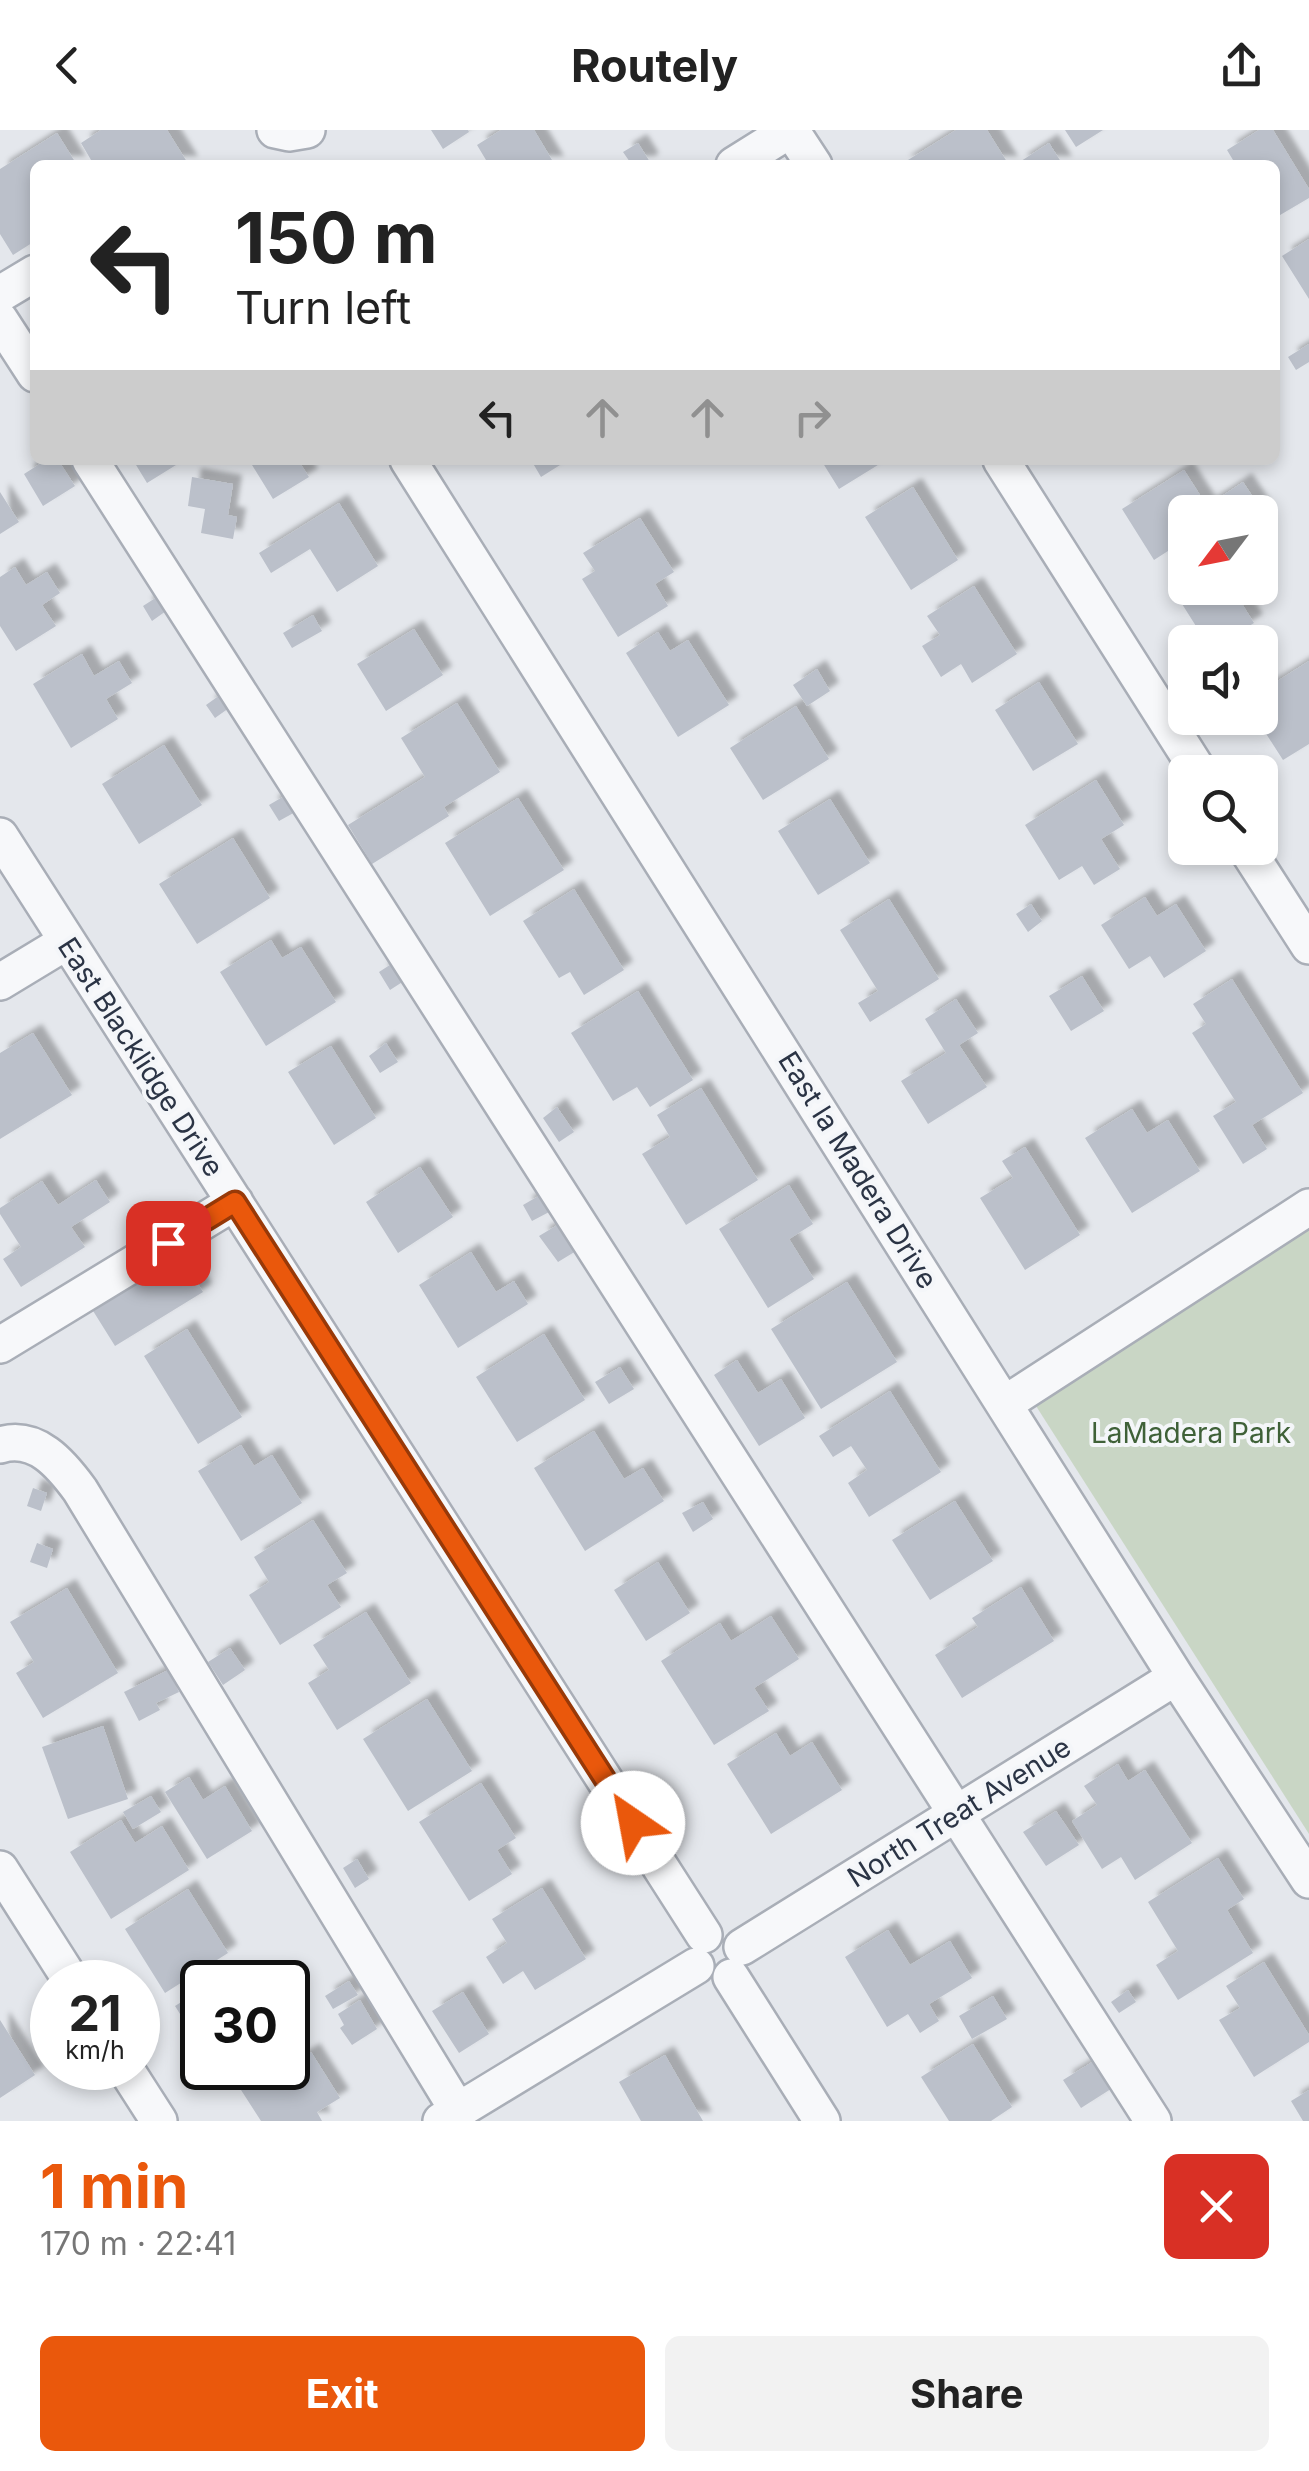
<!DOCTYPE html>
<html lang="en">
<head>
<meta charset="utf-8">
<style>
  :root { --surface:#fff; --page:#f2f2f2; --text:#222; --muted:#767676; --accent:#ea580c }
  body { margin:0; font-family:Inter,sans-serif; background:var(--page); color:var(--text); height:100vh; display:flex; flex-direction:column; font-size:38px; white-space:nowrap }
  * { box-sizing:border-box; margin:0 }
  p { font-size:32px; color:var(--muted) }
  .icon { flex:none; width:55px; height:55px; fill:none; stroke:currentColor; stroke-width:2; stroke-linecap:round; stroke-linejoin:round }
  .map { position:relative; height:1991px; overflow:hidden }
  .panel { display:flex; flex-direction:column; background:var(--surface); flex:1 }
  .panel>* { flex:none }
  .hud { position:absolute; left:30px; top:30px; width:1250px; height:305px; border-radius:15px; box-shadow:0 5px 15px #0003; background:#fff; color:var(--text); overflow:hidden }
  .needle { width:65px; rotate:238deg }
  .buttons { position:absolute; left:1168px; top:365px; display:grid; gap:20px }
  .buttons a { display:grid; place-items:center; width:110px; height:110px; border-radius:15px; background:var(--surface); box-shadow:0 5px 15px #0003; font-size:50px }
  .speed { position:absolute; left:30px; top:1830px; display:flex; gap:20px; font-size:50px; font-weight:700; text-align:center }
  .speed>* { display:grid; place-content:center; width:130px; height:130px; border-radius:50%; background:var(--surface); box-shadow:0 5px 15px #0003; line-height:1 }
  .speed small { font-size:25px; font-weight:400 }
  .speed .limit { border:5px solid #111; border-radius:15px; background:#fff; color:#111 }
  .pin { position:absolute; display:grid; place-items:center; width:85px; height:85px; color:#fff; margin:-42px; border-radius:20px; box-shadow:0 5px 15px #0006 }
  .me { position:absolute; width:110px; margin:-55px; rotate:327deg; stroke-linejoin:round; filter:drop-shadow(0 0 8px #0008) }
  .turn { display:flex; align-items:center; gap:35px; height:210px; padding:0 40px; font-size:45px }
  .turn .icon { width:130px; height:130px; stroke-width:2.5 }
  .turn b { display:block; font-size:70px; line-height:85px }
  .lanes { display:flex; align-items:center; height:95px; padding:0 40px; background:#0003; justify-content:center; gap:50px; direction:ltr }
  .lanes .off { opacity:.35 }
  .round { display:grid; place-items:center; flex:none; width:105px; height:105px; border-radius:15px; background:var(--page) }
  .head { display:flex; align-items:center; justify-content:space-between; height:170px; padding:0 40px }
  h1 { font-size:60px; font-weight:700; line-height:75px; color:var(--accent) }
  .cta { display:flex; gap:20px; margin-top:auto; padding:20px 40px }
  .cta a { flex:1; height:115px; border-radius:15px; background:var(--accent); color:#fff; font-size:40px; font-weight:700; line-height:115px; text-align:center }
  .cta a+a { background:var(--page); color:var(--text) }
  header { display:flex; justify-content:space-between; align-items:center; height:130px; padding:0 40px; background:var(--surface); font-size:45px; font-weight:700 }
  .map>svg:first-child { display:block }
  .green { fill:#c9d6c5 }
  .building { fill:#bbc0ca; filter:url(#shadow) }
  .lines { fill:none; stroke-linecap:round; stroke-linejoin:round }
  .minor-casing { stroke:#a9aeb7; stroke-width:40 }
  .minor { stroke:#f7f8fa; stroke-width:35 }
  .route-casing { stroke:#983908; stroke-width:25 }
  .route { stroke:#ea580c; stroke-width:18 }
  .labels { text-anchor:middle; stroke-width:8; stroke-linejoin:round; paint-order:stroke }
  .street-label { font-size:28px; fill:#2b3445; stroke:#f4f6f9 }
  .park-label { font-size:28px; fill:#3f6138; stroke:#f4f6f9 }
</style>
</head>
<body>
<header><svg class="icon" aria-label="back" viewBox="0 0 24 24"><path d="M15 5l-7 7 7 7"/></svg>Routely<svg class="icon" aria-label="share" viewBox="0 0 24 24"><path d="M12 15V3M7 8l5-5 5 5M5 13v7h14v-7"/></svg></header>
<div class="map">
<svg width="1309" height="1991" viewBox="0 0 1309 1991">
  <defs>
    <filter id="shadow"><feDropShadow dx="9" dy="-9" stdDeviation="2.5" flood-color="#0004"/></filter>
  </defs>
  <rect width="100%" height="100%" fill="#e4e7ec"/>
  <path class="green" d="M1309,1095V1704L1029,1265Z"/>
  <path class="building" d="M101,0H167L189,35H94L81,13Z
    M431,0H468L469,2L443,19Z
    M501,0H534L555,35H489L477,15Z
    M956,0H987L1009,35H900Z
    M1065,0H1103L1076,17Z
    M1259,0H1273L1309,59V68L1275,88V35H1236L1227,20Z
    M57,3L77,35H35V111L13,125L0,104V39Z
    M638,13L650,32L645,35H632L623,22Z
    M1049,13L1063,35H1019L1018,33Z
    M1309,109V169L1282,126Z
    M1309,214V232L1296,240L1288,227Z
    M46,330H58L75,356L43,376L24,344Z
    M133,330H172L176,335L147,353Z
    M249,330H298L309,347L273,369Z
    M531,330H568L541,347Z
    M821,330H886L839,359Z
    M1184,340L1207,376L1243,352L1261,379L1256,382H1185V410L1154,430L1122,379Z
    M192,347L233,354L228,385L237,387L233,409L201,403L205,379L188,376Z
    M913,357L958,430L911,460L865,387Z
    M0,362L19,392L0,404Z
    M339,373L378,436L337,462L310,419L271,443L259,423Z
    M640,388L674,442L655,454L668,476L618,507L582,449L595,441L583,423Z
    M15,437L26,455L47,442L60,463L42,475L56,496L16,521L0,496V447Z
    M974,456L1017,524L972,553L961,534L941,547L922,516L940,505L927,486Z
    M1190,458H1232L1254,493L1239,502L1245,512H1206L1177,466Z
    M157,467L166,481L152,491L143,476Z
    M313,485L322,501L292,518L283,503Z
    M414,499L443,545L386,581L357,534Z
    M658,502L670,521L688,510L729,575L678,607L626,523Z
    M82,524L94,546L119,531L132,553L106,569L118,589L71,618L33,554Z
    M1309,531V614L1283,630L1256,588H1260V562Z
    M817,539L830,561L807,576L793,555Z
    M1039,552L1078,614L1033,641L995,580Z
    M220,565L229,578L215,588L206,575Z
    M457,573L500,642L444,677L449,686L372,734L348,695L425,647L401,608Z
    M796,576L829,629L763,670L730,618Z
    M164,615L202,675L139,714L102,654Z
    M1096,650L1124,695L1101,709L1120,739L1094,755L1082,736L1059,750L1025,695Z
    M286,665L297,681L279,691L269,675Z
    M518,668L564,740L490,786L445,713Z
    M830,669L870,733L818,765L778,701Z
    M233,708L270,768L197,814L159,754Z
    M574,759L624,840L584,865L570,842L559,848L523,791Z
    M1145,767L1157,786L1176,774L1206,821L1164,848L1150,826L1129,839L1101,795Z
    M889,769L939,849L870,892L858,873L878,861L840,800Z
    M1031,774L1042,791L1028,802L1016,784Z
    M271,810L282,828L301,817L336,872L266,916L220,842Z
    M396,831L407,849L390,860L379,842Z
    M1082,846L1104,881L1071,901L1049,866Z
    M1232,849L1303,963L1252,995L1267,1019L1243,1034L1213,986L1236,972L1192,903L1206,894L1193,874Z
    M638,861L693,950L650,977L637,957L613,971L571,903Z
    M956,869L978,903L959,915L987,957L928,994L901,951L946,923L925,889Z
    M33,903L72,965L0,1009V923Z
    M386,913L398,932L380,943L369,926Z
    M331,916L376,988L334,1015L288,942Z
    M701,958L758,1050L686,1095L642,1024L670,1007L657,985Z
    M557,977L574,1002L559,1012L543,988Z
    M1132,979L1147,1003L1168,990L1200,1041L1132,1083L1085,1008Z
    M1025,1017L1080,1105L1025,1140L980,1068L1013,1048L1002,1031Z
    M420,1037L453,1087L398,1123L366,1072Z
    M96,1050L110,1072L71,1097L85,1117L21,1157L3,1129L21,1117L0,1084V1078L42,1051L58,1075Z
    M789,1055L813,1094L789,1109L814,1149L768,1178L719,1099Z
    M542,1064L551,1081L532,1091L523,1075Z
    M559,1094L576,1121L558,1132L539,1106Z
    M178,1122L203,1162L115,1216L90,1176Z
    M471,1122L496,1162L514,1151L528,1174L458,1218L419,1155Z
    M847,1152L897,1232L821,1279L771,1199Z
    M187,1199L242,1287L198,1314L144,1226Z
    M544,1204L585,1270L517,1312L476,1247Z
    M737,1230L758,1263L781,1249L805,1288L759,1316L714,1245Z
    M620,1237L634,1259L609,1274L595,1252Z
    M890,1261L941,1342L869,1387L848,1353L867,1340L851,1316L833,1327L819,1306Z
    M594,1301L624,1349L643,1338L664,1371L585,1421L534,1338Z
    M241,1315L254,1336L272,1325L302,1373L241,1411L198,1341Z
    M33,1358L47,1363L41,1381L27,1376Z
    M955,1371L993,1431L930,1470L892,1410Z
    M703,1372L713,1389L693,1402L682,1383Z
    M313,1390L347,1443L327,1455L341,1477L280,1515L249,1465L269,1452L254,1427Z
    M37,1413L53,1419L47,1438L30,1432Z
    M658,1432L690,1483L646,1511L614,1460Z
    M1021,1457L1054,1511L962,1568L935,1525L978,1497L972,1488Z
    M67,1458L118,1543L43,1588L16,1543L34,1532L10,1492Z
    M366,1482L411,1553L337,1600L308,1553L329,1540L313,1515Z
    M771,1486L799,1529L754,1558L769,1581L714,1615L661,1531L720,1493L731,1511Z
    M230,1518L245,1540L223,1555L208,1532Z
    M168,1540L179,1562L156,1573L160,1580L139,1591L124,1562Z
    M427,1569L472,1641L408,1681L363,1609Z
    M103,1596L128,1669L68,1689L42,1617Z
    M776,1603L790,1626L812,1612L842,1660L771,1704L727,1634Z
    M1118,1634L1128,1651L1145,1640L1192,1713L1135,1750L1121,1727L1102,1739L1072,1691L1097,1675L1084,1656Z
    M189,1647L203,1670L225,1656L252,1701L207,1729L165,1662Z
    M481,1653L516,1708L497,1720L512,1744L469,1771L419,1692Z
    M151,1666L161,1682L133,1699L123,1682Z
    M1056,1681L1079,1715L1046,1736L1023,1702Z
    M121,1690L135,1713L162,1696L189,1740L111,1789L70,1722Z
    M1218,1728L1244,1769L1227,1780L1253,1823L1178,1870L1156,1835L1178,1821L1148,1772Z
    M357,1729L369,1749L355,1758L343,1738Z
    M542,1758L586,1829L535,1860L523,1841L503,1854L486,1827L507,1813L492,1789Z
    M188,1759L228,1823L165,1863L125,1799Z
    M888,1800L910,1835L950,1811L972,1848L929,1874L939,1891L920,1903L908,1884L887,1897L845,1827Z
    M1264,1832L1309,1905V1912L1254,1947L1219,1890L1240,1878L1226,1856Z
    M349,1851L358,1865L333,1879L325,1866Z
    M202,1859V1919L175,1876Z
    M1128,1860L1136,1872L1119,1883L1111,1872Z
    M463,1862L489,1904L459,1923L432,1881Z
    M993,1866L1007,1889L972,1909L959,1886Z
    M360,1870L377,1899L352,1915L340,1898L344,1895L338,1884Z
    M0,1890L35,1945L0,1968Z
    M973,1914L1012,1977L991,1991H949L921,1947Z
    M288,1922L294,1933L311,1922L340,1968L317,1982L322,1991H261L232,1946L245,1938H288Z
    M665,1925L703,1991H641L619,1952Z
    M1097,1929L1114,1957L1081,1978L1063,1950Z
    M1309,1960V1991H1303L1291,1971Z"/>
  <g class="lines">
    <g class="minor-casing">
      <path id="minor" d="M275,0L289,3L307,0
        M791,0L814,35
        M734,35L790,0
        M0,164L35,143
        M0,190L35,244
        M90,330L1153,1991
        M408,330L1176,1547L1309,1750
        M1001,330L1199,642
        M0,706L704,1805
        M1246,718L1309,816
        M0,852L66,812
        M0,1215L235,1072
        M1006,1273L1309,1077
        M0,1315C36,1304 61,1334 80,1360L458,1981
        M0,1739L72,1852
        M742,1817L1176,1547
        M731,1847L822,1991
        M125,1938L159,1991
        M441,1991L696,1836"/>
    </g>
    <use href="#minor" class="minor"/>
  </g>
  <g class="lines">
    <g class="route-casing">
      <path id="route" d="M168,1113L235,1072L633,1693"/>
    </g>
    <use href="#route" class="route"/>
  </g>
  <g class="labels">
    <g class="street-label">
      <text transform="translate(141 927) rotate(57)" y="10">East Blacklidge Drive</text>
      <text transform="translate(858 1040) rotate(58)" y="10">East la Madera Drive</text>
      <text transform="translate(959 1682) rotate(-32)" y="10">North Treat Avenue</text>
    </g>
    <g class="park-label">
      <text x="1191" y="1313">LaMadera Park</text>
    </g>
  </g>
</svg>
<div class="buttons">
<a><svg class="needle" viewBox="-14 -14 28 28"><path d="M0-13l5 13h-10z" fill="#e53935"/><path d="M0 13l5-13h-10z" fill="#767676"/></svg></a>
<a><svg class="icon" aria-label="sound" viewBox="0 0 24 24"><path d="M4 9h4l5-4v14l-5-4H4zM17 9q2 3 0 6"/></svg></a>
<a><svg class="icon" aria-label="search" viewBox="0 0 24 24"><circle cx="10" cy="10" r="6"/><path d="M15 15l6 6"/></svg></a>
</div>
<div class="speed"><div>21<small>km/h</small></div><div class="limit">30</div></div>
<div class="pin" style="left:168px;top:1113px;background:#d93025"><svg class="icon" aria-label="arrive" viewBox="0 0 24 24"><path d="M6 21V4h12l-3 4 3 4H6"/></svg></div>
<svg class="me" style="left:633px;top:1693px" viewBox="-20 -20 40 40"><circle r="19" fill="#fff"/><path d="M0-13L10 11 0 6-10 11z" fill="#ea580c"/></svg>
<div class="hud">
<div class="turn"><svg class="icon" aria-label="left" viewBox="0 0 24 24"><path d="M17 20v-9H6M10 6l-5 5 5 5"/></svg><div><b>150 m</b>Turn left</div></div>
<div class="lanes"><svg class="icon" aria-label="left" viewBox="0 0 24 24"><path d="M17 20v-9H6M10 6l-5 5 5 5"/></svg><svg class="icon off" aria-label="ahead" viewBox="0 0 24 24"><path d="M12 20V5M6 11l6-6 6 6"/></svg><svg class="icon off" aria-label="ahead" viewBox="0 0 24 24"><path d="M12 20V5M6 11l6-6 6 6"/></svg><svg class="icon off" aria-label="right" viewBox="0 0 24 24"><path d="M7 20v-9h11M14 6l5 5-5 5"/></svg></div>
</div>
</div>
<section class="panel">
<div class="head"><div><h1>1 min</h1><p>170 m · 22:41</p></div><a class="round" style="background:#d93025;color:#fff"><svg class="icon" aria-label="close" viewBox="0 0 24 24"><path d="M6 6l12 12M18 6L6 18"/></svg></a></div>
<div class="cta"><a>Exit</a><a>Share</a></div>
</section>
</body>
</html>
